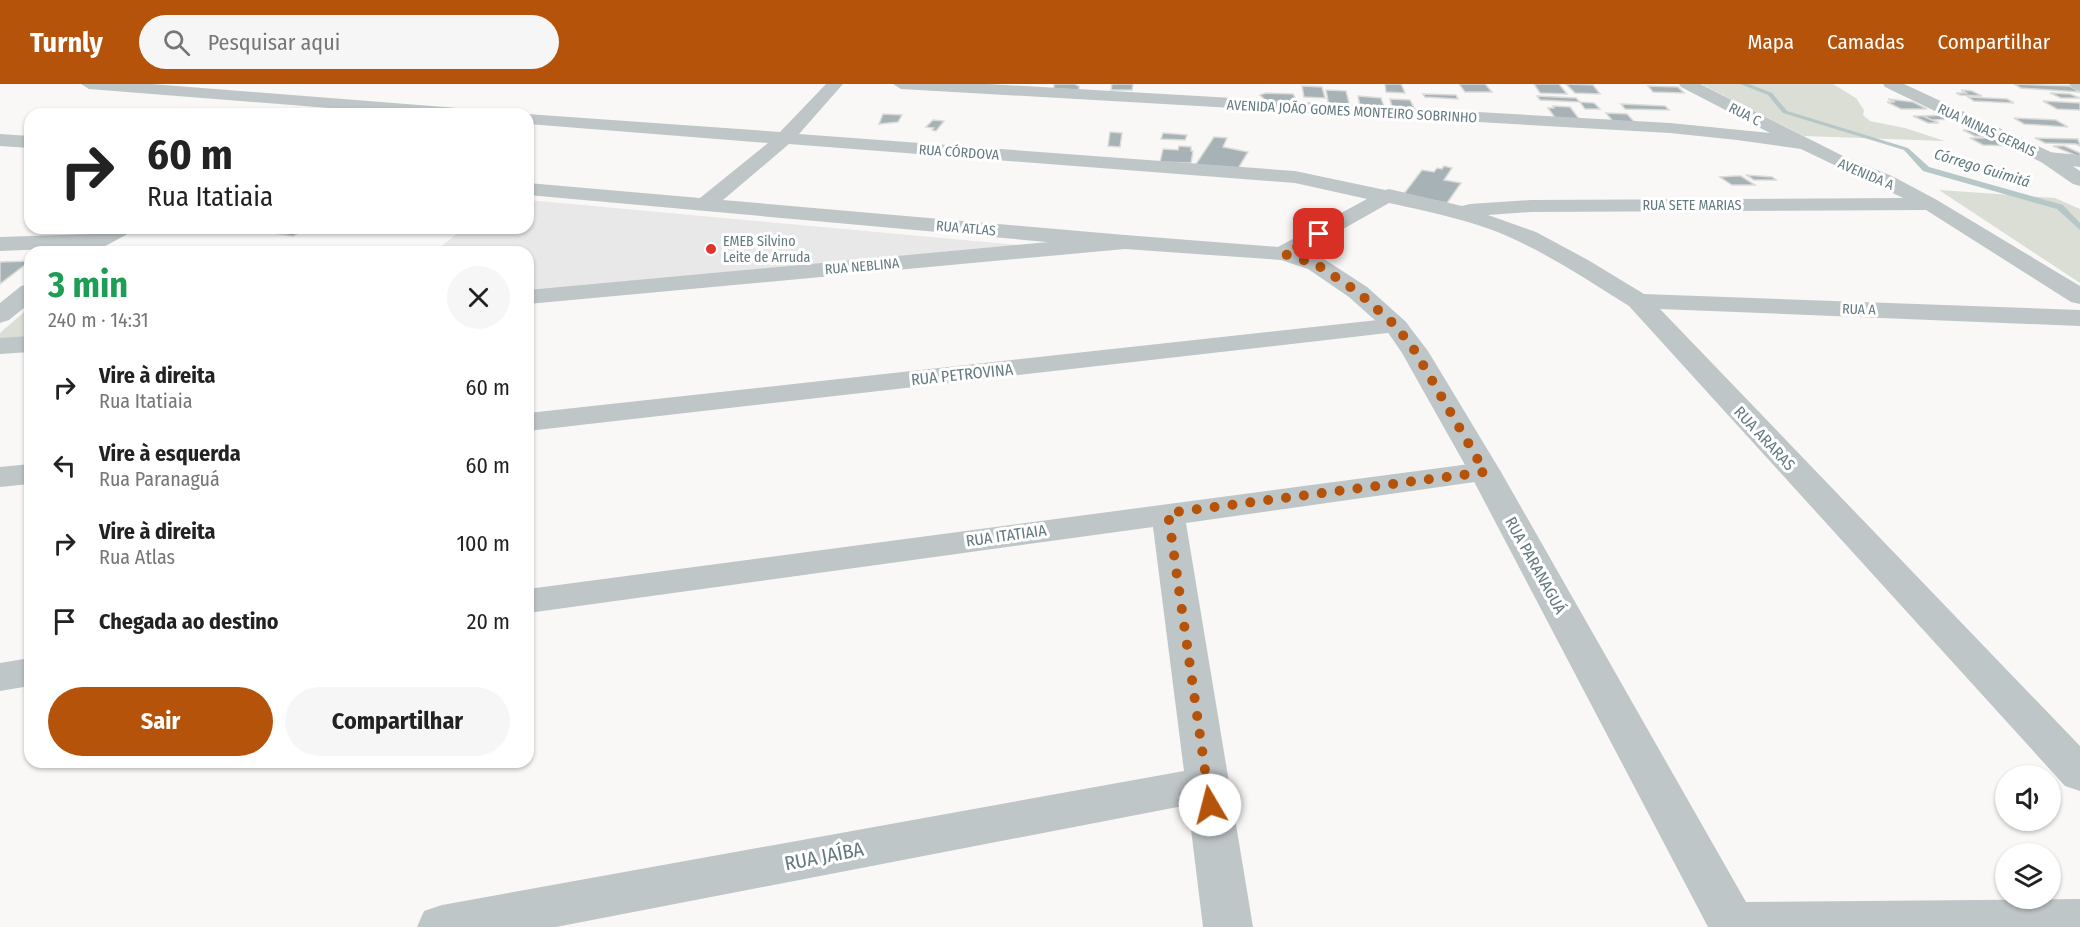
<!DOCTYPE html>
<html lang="pt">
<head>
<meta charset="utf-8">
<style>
  :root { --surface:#fff; --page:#f6f6f6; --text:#222; --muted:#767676; --accent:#b45309 }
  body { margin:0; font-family:"Fira Sans Condensed",sans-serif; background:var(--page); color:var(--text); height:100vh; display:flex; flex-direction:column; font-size:22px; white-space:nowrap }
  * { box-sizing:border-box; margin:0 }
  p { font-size:20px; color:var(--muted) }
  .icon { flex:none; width:33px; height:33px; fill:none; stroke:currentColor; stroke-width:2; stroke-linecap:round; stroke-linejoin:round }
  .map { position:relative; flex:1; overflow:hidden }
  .sheet { position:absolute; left:24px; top:162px; width:510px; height:522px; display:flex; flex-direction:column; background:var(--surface); border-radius:18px; box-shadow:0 2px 4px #0004 }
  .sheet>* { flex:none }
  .guide { position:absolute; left:24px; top:24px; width:510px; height:126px; border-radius:18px; box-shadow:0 2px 4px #0004; background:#fff; color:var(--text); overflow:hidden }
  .tools { position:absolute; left:1995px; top:681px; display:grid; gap:12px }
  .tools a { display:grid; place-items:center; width:66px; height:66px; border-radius:50%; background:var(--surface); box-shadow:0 2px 4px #0004; font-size:30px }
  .pin { position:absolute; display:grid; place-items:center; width:51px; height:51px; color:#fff; margin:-26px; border-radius:12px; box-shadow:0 3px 9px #0006 }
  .me { position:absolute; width:66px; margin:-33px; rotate:352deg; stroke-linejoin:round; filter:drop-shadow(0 0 4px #0008) }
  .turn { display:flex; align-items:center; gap:21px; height:126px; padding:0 24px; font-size:27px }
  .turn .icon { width:78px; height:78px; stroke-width:2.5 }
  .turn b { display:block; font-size:42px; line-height:51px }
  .round { display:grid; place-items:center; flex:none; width:63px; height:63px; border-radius:32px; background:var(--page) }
  .headline { display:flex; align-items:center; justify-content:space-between; height:102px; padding:0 24px }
  h1 { font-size:36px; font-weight:700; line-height:45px; color:#1e9e55 }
  .cta { display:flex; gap:12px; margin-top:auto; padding:12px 24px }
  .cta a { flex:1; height:69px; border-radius:36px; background:var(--accent); color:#fff; font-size:24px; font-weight:700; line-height:69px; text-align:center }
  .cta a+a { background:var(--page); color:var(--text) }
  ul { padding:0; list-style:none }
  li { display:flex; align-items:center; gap:18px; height:78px; padding:0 24px }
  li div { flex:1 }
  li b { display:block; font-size:22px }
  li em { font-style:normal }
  header { display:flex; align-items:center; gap:36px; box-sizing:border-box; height:84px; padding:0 30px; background:var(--accent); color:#fff }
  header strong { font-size:28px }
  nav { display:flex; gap:33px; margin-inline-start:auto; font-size:21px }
  .search { width:420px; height:54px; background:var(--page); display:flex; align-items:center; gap:15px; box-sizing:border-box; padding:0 21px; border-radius:33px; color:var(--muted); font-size:22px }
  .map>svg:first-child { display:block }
  .built { fill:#e7e8e7 }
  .green { fill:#daded5 }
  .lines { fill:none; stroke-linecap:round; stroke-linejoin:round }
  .stream { fill:#b6c7c7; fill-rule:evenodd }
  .building { fill:#a6b2b5; stroke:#dadad8; stroke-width:1.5 }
  .minor { fill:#bfc6c8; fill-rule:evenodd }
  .tertiary { fill:#bfc6c8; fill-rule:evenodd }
  .route { stroke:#b45309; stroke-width:10; stroke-dasharray:0 18 }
  .poi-dot { fill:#e0342f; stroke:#fff; stroke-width:2 }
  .labels { text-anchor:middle; stroke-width:6; stroke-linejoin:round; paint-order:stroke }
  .far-street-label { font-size:14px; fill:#647a81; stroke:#fff }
  .far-poi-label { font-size:14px; fill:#647a81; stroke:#fff; text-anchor:start }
  .far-water-label { font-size:15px; font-style:italic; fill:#5f797b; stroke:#fff }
  .street-label { font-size:16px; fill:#647a81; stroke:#fff }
  .near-street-label { font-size:20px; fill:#647a81; stroke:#fff }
</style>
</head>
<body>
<header>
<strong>Turnly</strong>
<div class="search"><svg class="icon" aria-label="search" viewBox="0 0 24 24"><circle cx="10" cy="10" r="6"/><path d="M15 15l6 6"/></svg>Pesquisar aqui</div>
<nav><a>Mapa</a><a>Camadas</a><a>Compartilhar</a></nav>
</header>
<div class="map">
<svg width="2080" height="843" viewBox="0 0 2080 843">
  <rect width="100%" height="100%" fill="#f9f8f6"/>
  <path class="built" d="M528,116L1019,161L528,208V168H434L464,144H528Z"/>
  <path class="green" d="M1701,0H1833L1856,14L1864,26L1863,31L1870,37L1905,44L1945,57L1804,52Z
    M1939,106L2055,114L2080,125V199Z
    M30,223V253L0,256V249Z"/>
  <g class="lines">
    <path class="stream" d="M1740,0H1749L1772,9L1787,27L1908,64L1929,83L2063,121L2080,139V146L2057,125L1923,87L1904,66L1783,29L1768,11Z"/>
  </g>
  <path class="building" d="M1054,0H1074L1079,2V6L1054,5Z
    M1112,0H1133L1132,6H1111Z
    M1385,0H1401L1405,9L1386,8Z
    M1459,0H1485L1492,8H1465Z
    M1534,0H1559L1567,10L1540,9Z
    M1566,0L1593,1L1600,10L1575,9Z
    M2014,0L2070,2L2080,8L2021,4Z
    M1302,2L1322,3L1325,14L1304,13Z
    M1648,2L1678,3L1684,9L1653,8Z
    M1326,6L1346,7L1350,23L1329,22Z
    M1961,6L1972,7L1982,12L1960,11L1956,9H1966Z
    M1266,9L1293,10L1299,20H1273L1271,16H1265L1260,11Z
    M2050,9L2070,10L2080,14H2061Z
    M1423,10L1456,11L1458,15L1425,13Z
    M1358,12L1381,14L1384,23L1360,22Z
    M1537,12L1576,14L1580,18L1540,16Z
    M1968,13L2007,15L2014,19L1974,17Z
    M1390,15L1410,16L1414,24L1392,23Z
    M1888,15L1913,18L1927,25H1901L1887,18H1895Z
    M2043,17L2080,19V26L2057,25Z
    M1580,18L1594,19L1600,25H1585Z
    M1621,20L1665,22L1669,26L1625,25Z
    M1553,22L1570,23L1580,36L1556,35L1548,24H1554Z
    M1606,29L1627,30L1638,42L1616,41Z
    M883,30L902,31L898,38L879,40Z
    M1946,31L1955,35L1932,36L1923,32Z
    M1913,32H1923L1939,39H1928Z
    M2014,34L2056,36L2068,43L2024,40Z
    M933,36L944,37L936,47L932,46L934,44L926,43Z
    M1963,46H1982L1995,53L1975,52Z
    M1110,48L1122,49L1120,63L1108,62Z
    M1163,49L1187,51L1185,56L1161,55Z
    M1214,53L1227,54L1223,63L1248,68L1236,88L1194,83Z
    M1970,54H1999L2013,62L1983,61Z
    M2035,54L2078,55L2080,62L2076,60L2045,59Z
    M1179,62L1191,63V67H1193L1191,79L1160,78L1163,65L1178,66Z
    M2053,62H2064L2080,69V73Z
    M1444,82L1452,84L1444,96L1461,99L1447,119L1403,111L1422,86L1434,88L1437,84L1442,85Z
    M1746,91L1772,93L1776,96H1754Z
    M1734,92H1741L1755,101H1732L1720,93Z
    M242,144H308L293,152Z
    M30,177L0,200V178Z"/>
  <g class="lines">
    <path class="minor" d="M81,0H152L470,25L476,26L479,30H404L89,5Z
      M826,0H843L799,50L1295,87L1385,106L1389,105L1462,122L1470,120L1531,116L1903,114L1801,65L1737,56L1670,49L901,5L893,0H988L1670,39L1770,49L1681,3L1679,0H1700L1849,75L1892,92L1937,116L2080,202V220L2071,218L1926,126L1531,128L1488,131L1536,148L1588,176L1644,210L2080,226V242L1660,225L2080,662V707L2065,702L1629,222C1594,200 1559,177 1522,159C1481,138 1434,129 1389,119L1292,174L1284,176L1276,174L1272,169L1276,164L1367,115L1295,99L789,60L723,116L1125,151L1133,153L1136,158L1133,163L1125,165L528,111V99L700,114L768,59L528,40L527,30L780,48Z
      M1883,0H1904L2055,70L2080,87V102L2073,100L2041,78L1885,3Z
      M2069,0H2080V7L2074,5Z
      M0,50L30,52V64L0,62Z
      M106,144H136C134,147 97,167 93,168C87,170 76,168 69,168L71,164L0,167V153L91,150Z
      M30,200V219L9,236L0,239V219L21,202Z
      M1396,234L1405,237L1409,242L1405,247L528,347V329Z
      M1485,378L1496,381L1501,388L1496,395L1186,439L1253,843H1203L1188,721L556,843H417L424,827L442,821L1184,687L1153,443L528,529V505Z
      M30,380V400L0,403V383Z
      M30,574V602L0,607V579Z"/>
    <path class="tertiary" d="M2048,68L2080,71V83L2041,78L2038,74L2041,70Z
      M1125,151L1292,164L1324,175L1367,203L1405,237L1428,267L1501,388L1746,818L2080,815V843H1708L1469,388L1402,269L1387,247L1349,213L1308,185L1281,176L1125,165L528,220V206Z
      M30,252V268L0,270V254Z"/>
  </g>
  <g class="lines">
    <path class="route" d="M1210,721L1168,429L1485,388L1415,267L1396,242L1358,208L1316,180L1284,170L1319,150"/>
  </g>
  <circle class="poi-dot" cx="711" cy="165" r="6"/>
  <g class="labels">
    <g class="far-street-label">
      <text transform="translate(1352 27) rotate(3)" y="5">AVENIDA JOÃO GOMES MONTEIRO SOBRINHO</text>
      <text transform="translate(1745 30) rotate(27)" y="5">RUA C</text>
      <text transform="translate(1987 46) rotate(25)" y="5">RUA MINAS GERAIS</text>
      <text transform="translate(959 68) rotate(4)" y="5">RUA CÓRDOVA</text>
      <text transform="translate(1866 90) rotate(23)" y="5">AVENIDA A</text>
      <text x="1692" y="126">RUA SETE MARIAS</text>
      <text transform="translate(966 144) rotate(5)" y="5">RUA ATLAS</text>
      <text transform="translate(862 182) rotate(-5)" y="5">RUA NEBLINA</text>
      <text transform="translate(1859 225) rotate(2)" y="5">RUA A</text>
    </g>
    <g class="far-poi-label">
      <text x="723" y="162">EMEB Silvino<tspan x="723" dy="16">Leite de Arruda</tspan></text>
    </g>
    <g class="far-water-label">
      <text transform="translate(1982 84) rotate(17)" y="5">Córrego Guimitá</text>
    </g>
    <g class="street-label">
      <text transform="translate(962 290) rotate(-6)" y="6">RUA PETROVINA</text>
      <text transform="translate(1765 354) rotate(47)" y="6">RUA ARARAS</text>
      <text transform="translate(1006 451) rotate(-8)" y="6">RUA ITATIAIA</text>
      <text transform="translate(1536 481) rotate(61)" y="6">RUA PARANAGUÁ</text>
    </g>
    <g class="near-street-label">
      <text transform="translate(824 772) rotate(-11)" y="7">RUA JAÍBA</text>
    </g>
  </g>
</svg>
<div class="tools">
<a><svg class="icon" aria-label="sound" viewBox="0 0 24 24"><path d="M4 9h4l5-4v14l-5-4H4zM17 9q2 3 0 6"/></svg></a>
<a><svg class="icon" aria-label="layers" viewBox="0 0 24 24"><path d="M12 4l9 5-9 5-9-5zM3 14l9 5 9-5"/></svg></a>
</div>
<div class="pin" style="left:1319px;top:150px;background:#d93025"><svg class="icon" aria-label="arrive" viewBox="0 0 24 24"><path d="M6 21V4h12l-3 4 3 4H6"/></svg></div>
<svg class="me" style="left:1210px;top:721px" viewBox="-20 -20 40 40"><circle r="19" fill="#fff"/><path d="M0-13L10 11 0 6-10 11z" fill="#b45309"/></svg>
<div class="guide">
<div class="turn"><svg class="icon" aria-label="right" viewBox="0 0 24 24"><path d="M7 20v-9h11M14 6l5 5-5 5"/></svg><div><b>60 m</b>Rua Itatiaia</div></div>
</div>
<section class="sheet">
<div class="headline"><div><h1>3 min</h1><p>240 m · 14:31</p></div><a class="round"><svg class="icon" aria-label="close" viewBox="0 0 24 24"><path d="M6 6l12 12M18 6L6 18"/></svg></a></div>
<ul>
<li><svg class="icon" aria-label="right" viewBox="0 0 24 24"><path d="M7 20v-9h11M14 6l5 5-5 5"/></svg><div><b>Vire à direita</b><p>Rua Itatiaia</p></div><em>60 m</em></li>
<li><svg class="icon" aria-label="left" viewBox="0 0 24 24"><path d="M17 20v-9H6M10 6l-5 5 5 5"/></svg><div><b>Vire à esquerda</b><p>Rua Paranaguá</p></div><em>60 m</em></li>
<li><svg class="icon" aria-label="right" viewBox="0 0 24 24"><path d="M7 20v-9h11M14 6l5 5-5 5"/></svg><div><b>Vire à direita</b><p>Rua Atlas</p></div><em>100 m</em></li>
<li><svg class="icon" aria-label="arrive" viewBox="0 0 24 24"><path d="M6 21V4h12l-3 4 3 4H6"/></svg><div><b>Chegada ao destino</b></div><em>20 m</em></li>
</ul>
<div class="cta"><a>Sair</a><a>Compartilhar</a></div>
</section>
</div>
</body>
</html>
